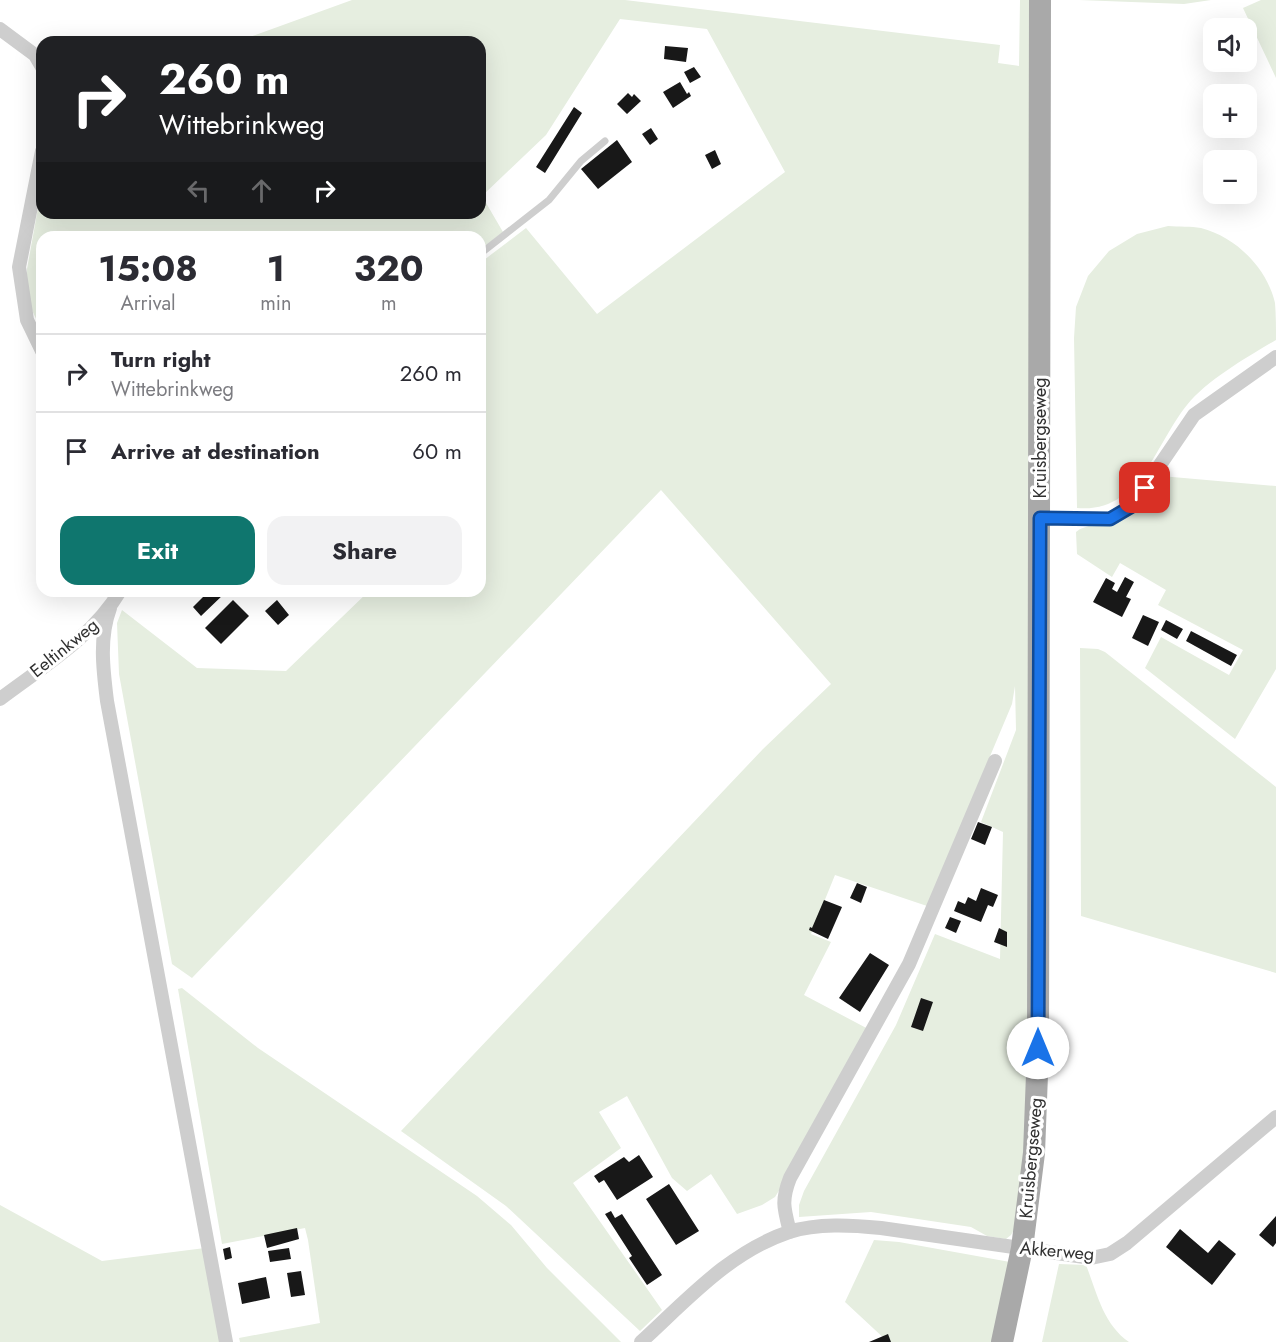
<!DOCTYPE html>
<html lang="en">
<head>
<meta charset="utf-8">
<style>
  :root { --surface:#fff; --page:#f2f2f3; --text:#2b2b33; --muted:#7c7c81; --line:#e1e1e2; --accent:#0f766e }
  body { margin:0; font-family:Jost,sans-serif; background:var(--page); color:var(--text); height:100vh; display:flex; flex-direction:column; font-size:22px; white-space:nowrap }
  * { box-sizing:border-box; margin:0 }
  p { font-size:20px; color:var(--muted) }
  .icon { flex:none; width:33px; height:33px; fill:none; stroke:currentColor; stroke-width:2; stroke-linecap:round; stroke-linejoin:round }
  .map { position:relative; flex:1; overflow:hidden }
  .panel { position:absolute; left:36px; top:231px; width:450px; height:366px; display:flex; flex-direction:column; background:var(--surface); border-radius:18px; box-shadow:0 6px 24px #0002 }
  .panel>* { flex:none }
  .hud { position:absolute; left:36px; top:36px; width:450px; height:183px; border-radius:18px; box-shadow:0 6px 24px #0002; background:#202124; color:#fff; overflow:hidden }
  .fabs { position:absolute; left:1203px; top:18px; display:grid; gap:12px }
  .fabs a { display:grid; place-items:center; width:54px; height:54px; border-radius:12px; background:var(--surface); box-shadow:0 6px 24px #0002; font-size:30px }
  .pin { position:absolute; display:grid; place-items:center; width:51px; height:51px; color:#fff; margin:-26px; border-radius:12px; box-shadow:0 3px 9px #0006 }
  .me { position:absolute; width:66px; margin:-33px; rotate:0deg; stroke-linejoin:round; filter:drop-shadow(0 0 4px #0008) }
  .turn { display:flex; align-items:center; gap:21px; height:126px; padding:0 24px; font-size:27px }
  .turn .icon { width:78px; height:78px; stroke-width:2.5 }
  .turn b { display:block; font-size:42px; line-height:51px }
  .lanes { display:flex; align-items:center; height:57px; padding:0 24px; background:#0003; justify-content:center; gap:30px; direction:ltr }
  .lanes .off { opacity:.35 }
  .eta { display:flex; justify-content:space-evenly; align-items:center; height:102px; text-align:center }
  .eta b { font-size:36px; font-weight:700; line-height:42px }
  .cta { display:flex; gap:12px; margin-top:auto; padding:12px 24px }
  .cta a { flex:1; height:69px; border-radius:18px; background:var(--accent); color:#fff; font-size:24px; font-weight:700; line-height:69px; text-align:center }
  .cta a+a { background:var(--page); color:var(--text) }
  ul { padding:0; list-style:none }
  li { display:flex; align-items:center; gap:18px; height:78px; padding:0 24px; border-top:2px solid var(--line) }
  li div { flex:1 }
  li b { display:block; font-size:22px }
  li em { font-style:normal }
  .map>svg:first-child { display:block }
  .green { fill:#e6eee0 }
  .building { fill:#181818 }
  .lines { fill:none; stroke-linecap:round; stroke-linejoin:round }
  .service { stroke:#cecece; stroke-width:7 }
  .minor { stroke:#cecece; stroke-width:14 }
  .primary { stroke:#a9a9a9; stroke-width:22 }
  .route-casing { stroke:#114b97; stroke-width:15 }
  .route { stroke:#1a73e8; stroke-width:10 }
  .labels { text-anchor:middle; stroke-width:6; stroke-linejoin:round; paint-order:stroke }
  .street-label { font-size:18px; fill:#313131; stroke:#fff }
</style>
</head>
<body>
<div class="map">
<svg width="1276" height="1342" viewBox="0 0 1276 1342">
  <rect width="100%" height="100%" fill="#fff"/>
  <path class="green" d="M352,0H625L1000,45L998,63L1019,66L1020,0H1032L1029,1105L1016,1226L1011,1235L1006,1239L987,1236L971,1227L871,1212L799,1217V1205L804,1191L896,1025L935,934L1000,959L1003,832L981,822L1016,730L1015,686L1012,704L927,906L835,875L811,934L831,942L804,995L872,1031L820,1125L775,1197L762,1205L737,1214L711,1174L687,1191L672,1178L627,1096L599,1112L621,1148L573,1183L662,1310L640,1331L506,1206L401,1131L763,749L831,684L661,490L192,978L172,964L119,674L117,623L122,610L197,668L286,671L369,591H480V263L526,228L597,314L785,172L707,29L620,19L546,135L482,196L503,232L480,250V237H42V331L27,300V269L42,186V213H480V42H236Z
    M1079,0H1211L1184,4Z
    M1261,0H1276V78L1243,8Z
    M1168,226C1179,227 1191,226 1201,228C1236,237 1267,268 1275,303C1276,315 1276,328 1276,340C1249,356 1207,380 1187,405C1155,444 1140,514 1077,508L1074,338L1076,307L1088,276L1109,251L1137,234Z
    M1161,476L1276,486V669L1235,739L1145,668L1161,637L1229,675L1243,650L1158,605L1166,590L1120,563L1112,577L1077,554L1076,532L1080,529L1118,516Z
    M1080,648L1098,649L1105,652L1276,787V973L1081,916Z
    M182,988L258,1048L477,1196L511,1225L547,1268L621,1342H240L239,1338L320,1323L308,1240L305,1228L222,1244L178,989Z
    M0,1205L102,1261L205,1248L223,1342H0Z
    M874,1240L899,1242L1010,1262L993,1342H888L845,1302Z
    M1059,1264L1086,1265C1097,1293 1103,1324 1129,1342H1042Z"/>
  <path class="building" d="M665,46L688,48L686,62L664,59Z
    M694,67L701,77L690,83L684,72Z
    M680,82L687,94L689,92L691,96L673,108L663,92Z
    M628,93L632,97L634,94L641,101L627,114L617,104Z
    M574,107L582,113L545,173L536,167Z
    M651,128L658,139L650,145L642,134Z
    M617,140L632,162L598,189L581,169Z
    M715,150L721,164L712,169L705,155Z
    M1125,577L1134,582L1126,597L1131,599L1122,617L1093,602L1106,578L1115,583L1112,589L1117,592Z
    M209,591L225,593L201,616L193,607Z
    M233,600L249,616L221,644L205,628Z
    M277,600L289,615L278,625L265,611Z
    M1143,615L1159,622L1148,646L1132,638Z
    M1166,620L1183,629L1177,639L1161,630Z
    M1191,631L1237,655L1231,666L1186,641Z
    M978,822L992,827L985,845L971,839Z
    M857,883L867,887L861,903L850,898Z
    M981,888L998,895L993,907L988,905L981,922L954,911L958,901L965,904L968,897L976,901Z
    M824,900L842,907L828,939L809,930L810,927L812,928Z
    M950,917L961,921L956,933L945,928Z
    M999,928L1007,932V947L994,942Z
    M870,953L889,965L860,1012L839,998Z
    M921,998L933,1002L923,1031L911,1027Z
    M639,1155L653,1177L617,1200L604,1180L599,1183L594,1176L624,1157L629,1162Z
    M669,1184L699,1231L676,1245L646,1199Z
    M611,1211L615,1218L622,1214L662,1275L647,1285L629,1258L632,1256L605,1214Z
    M1276,1216V1243L1273,1247L1259,1235Z
    M297,1228L299,1239L267,1248L264,1235Z
    M1180,1229L1208,1253L1219,1240L1236,1254L1212,1285L1166,1247Z
    M230,1247L232,1258L225,1260L223,1249Z
    M289,1248L291,1259L270,1262L268,1251Z
    M301,1271L305,1295L291,1297L287,1273Z
    M266,1277L270,1298L242,1304L238,1283Z
    M888,1334L891,1342H869Z"/>
  <g class="lines">
    <path class="service" d="M480,254L549,200L581,161L605,141"/>
    <path class="minor" d="M0,29L35,55L42,67
      M42,151L19,267L27,320L42,351
      M1040,518L1110,519L1132,506L1194,415L1276,357
      M110,608C99,638 103,669 107,701L226,1342
      M0,699C42,667 93,637 120,591
      M790,1232C784,1209 781,1201 790,1178L909,964L995,761
      M641,1342C686,1301 729,1252 789,1232C818,1223 851,1225 881,1228L1091,1258L1110,1254L1127,1243L1276,1117"/>
    <path class="primary" d="M1002,1342L1022,1248L1034,1153L1038,1048L1040,0"/>
  </g>
  <g class="lines">
    <g class="route-casing">
      <path id="route" d="M1038,1048L1040,518L1110,519L1132,506L1145,488"/>
    </g>
    <use href="#route" class="route"/>
  </g>
  <g class="labels">
    <g class="street-label">
      <text transform="translate(1040 438) rotate(-90)" y="6">Kruisbergseweg</text>
      <text transform="translate(64 648) rotate(-39)" y="6">Eeltinkweg</text>
      <text transform="translate(1031 1158) rotate(-85)" y="6">Kruisbergseweg</text>
      <text transform="translate(1057 1251) rotate(5)" y="6">Akkerweg</text>
    </g>
  </g>
</svg>
<div class="fabs">
<a><svg class="icon" aria-label="sound" viewBox="0 0 24 24"><path d="M4 9h4l5-4v14l-5-4H4zM17 9q2 3 0 6"/></svg></a>
<a>+</a>
<a>−</a>
</div>
<div class="pin" style="left:1145px;top:488px;background:#d93025"><svg class="icon" aria-label="arrive" viewBox="0 0 24 24"><path d="M6 21V4h12l-3 4 3 4H6"/></svg></div>
<svg class="me" style="left:1038px;top:1048px" viewBox="-20 -20 40 40"><circle r="19" fill="#fff"/><path d="M0-13L10 11 0 6-10 11z" fill="#1a73e8"/></svg>
<div class="hud">
<div class="turn"><svg class="icon" aria-label="right" viewBox="0 0 24 24"><path d="M7 20v-9h11M14 6l5 5-5 5"/></svg><div><b>260 m</b>Wittebrinkweg</div></div>
<div class="lanes"><svg class="icon off" aria-label="left" viewBox="0 0 24 24"><path d="M17 20v-9H6M10 6l-5 5 5 5"/></svg><svg class="icon off" aria-label="ahead" viewBox="0 0 24 24"><path d="M12 20V5M6 11l6-6 6 6"/></svg><svg class="icon" aria-label="right" viewBox="0 0 24 24"><path d="M7 20v-9h11M14 6l5 5-5 5"/></svg></div>
</div>
<section class="panel">
<div class="eta">
<div><b>15:08</b><p>Arrival</p></div>
<div><b>1</b><p>min</p></div>
<div><b>320</b><p>m</p></div>
</div>
<ul>
<li><svg class="icon" aria-label="right" viewBox="0 0 24 24"><path d="M7 20v-9h11M14 6l5 5-5 5"/></svg><div><b>Turn right</b><p>Wittebrinkweg</p></div><em>260 m</em></li>
<li><svg class="icon" aria-label="arrive" viewBox="0 0 24 24"><path d="M6 21V4h12l-3 4 3 4H6"/></svg><div><b>Arrive at destination</b></div><em>60 m</em></li>
</ul>
<div class="cta"><a>Exit</a><a>Share</a></div>
</section>
</div>
</body>
</html>
